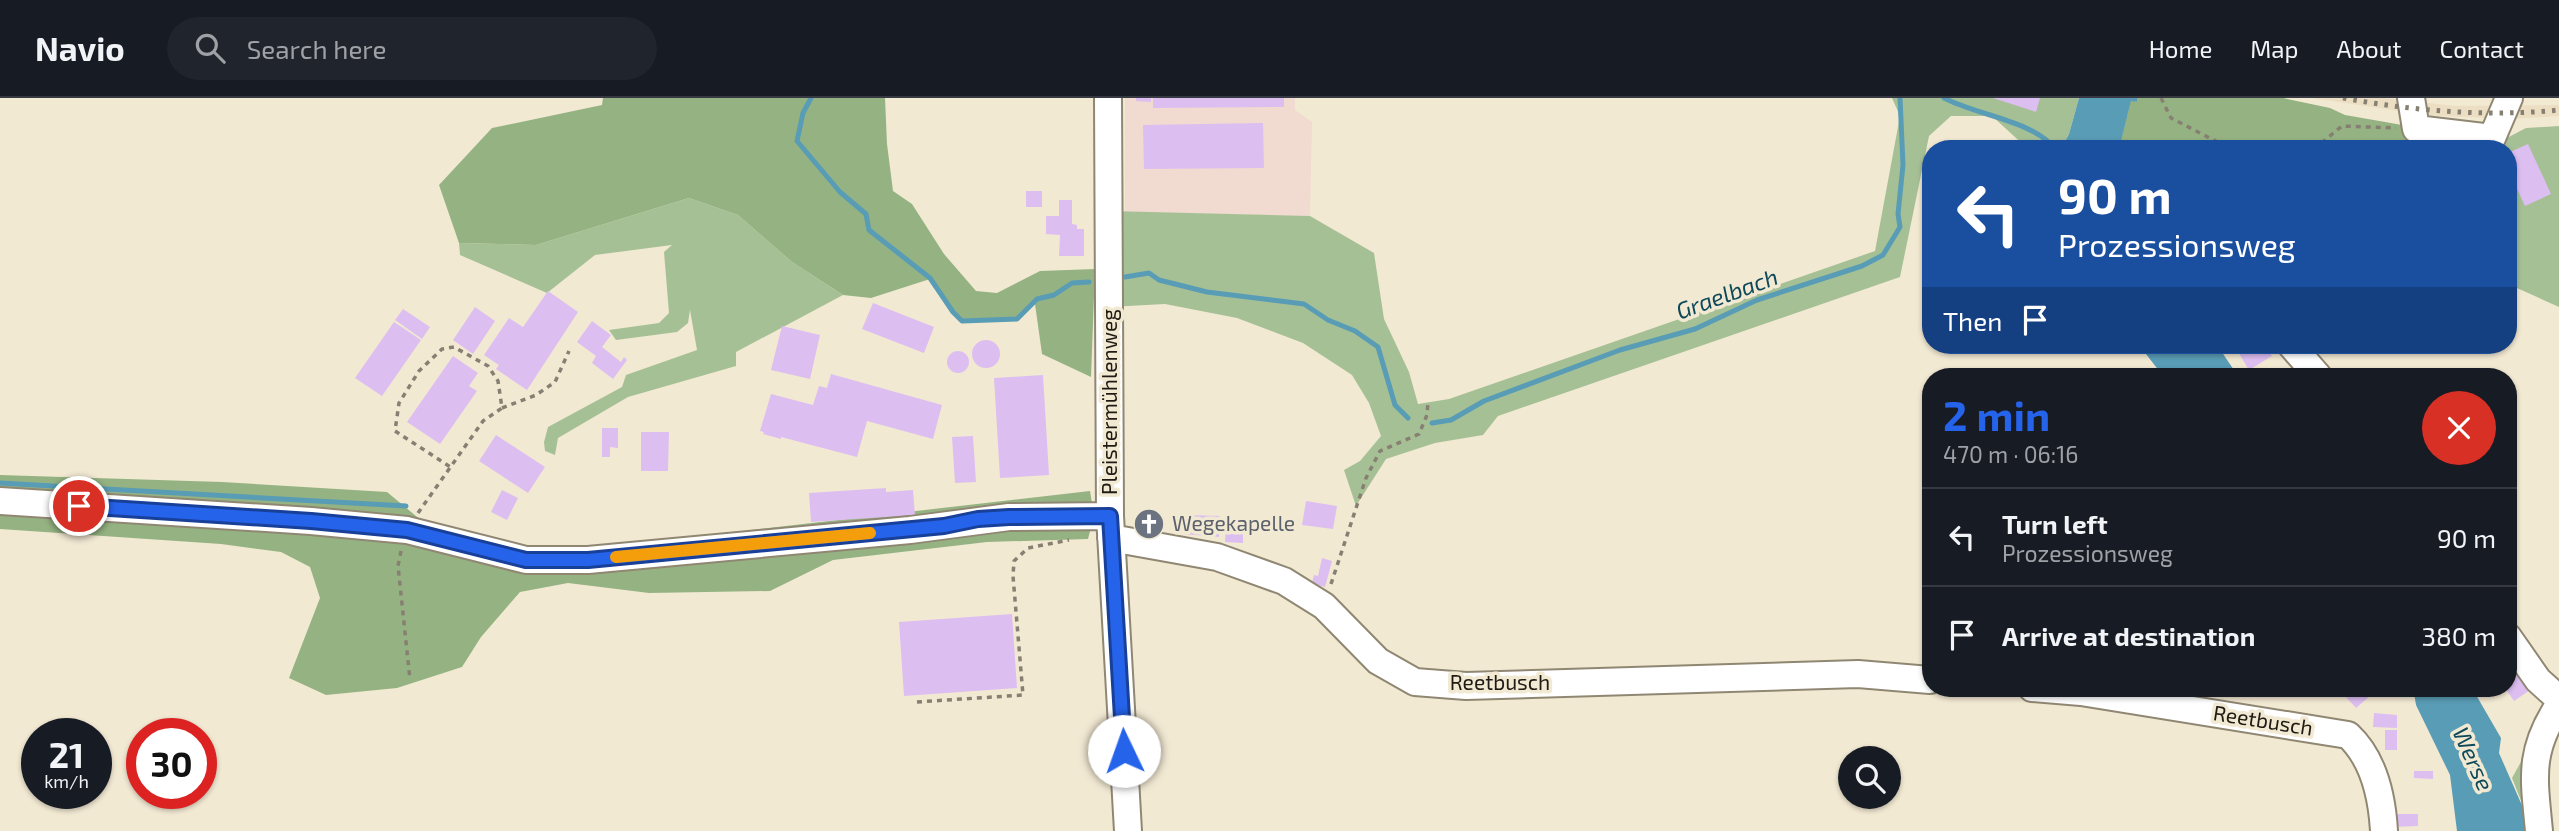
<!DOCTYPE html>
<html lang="en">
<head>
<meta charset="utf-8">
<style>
  :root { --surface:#171b24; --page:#20242c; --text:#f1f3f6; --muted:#9ea1a6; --line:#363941; --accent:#2563eb }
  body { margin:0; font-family:"Exo 2",sans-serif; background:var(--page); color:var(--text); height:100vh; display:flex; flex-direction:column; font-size:26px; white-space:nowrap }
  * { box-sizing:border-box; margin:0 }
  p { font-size:23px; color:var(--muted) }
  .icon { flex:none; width:38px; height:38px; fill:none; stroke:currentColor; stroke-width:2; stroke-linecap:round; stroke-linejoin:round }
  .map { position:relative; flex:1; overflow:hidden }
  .panel { position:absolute; left:1922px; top:270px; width:595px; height:329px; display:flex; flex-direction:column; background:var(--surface); border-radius:28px; box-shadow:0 2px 5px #0004 }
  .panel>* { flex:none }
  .hud { position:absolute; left:1922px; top:42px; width:595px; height:214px; border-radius:28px; box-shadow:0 2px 5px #0004; background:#1a4fa0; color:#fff; overflow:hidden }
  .controls { position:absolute; left:1838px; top:648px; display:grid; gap:14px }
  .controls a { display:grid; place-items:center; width:63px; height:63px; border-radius:50%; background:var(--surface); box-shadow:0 2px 5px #0004; font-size:35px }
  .speed { position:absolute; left:21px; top:620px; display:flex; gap:14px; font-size:35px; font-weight:700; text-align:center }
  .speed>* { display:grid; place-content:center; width:91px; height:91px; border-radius:50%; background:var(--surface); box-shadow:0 2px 5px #0004; line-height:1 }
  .speed small { font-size:18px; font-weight:400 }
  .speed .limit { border:10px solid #d22; background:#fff; color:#111 }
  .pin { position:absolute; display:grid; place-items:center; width:60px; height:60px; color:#fff; margin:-30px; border:4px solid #fff; border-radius:50%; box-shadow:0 2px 7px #0007 }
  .me { position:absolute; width:77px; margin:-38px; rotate:357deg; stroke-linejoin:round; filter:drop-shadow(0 0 5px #0008) }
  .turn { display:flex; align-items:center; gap:24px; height:147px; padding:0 21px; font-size:32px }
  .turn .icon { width:91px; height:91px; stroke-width:2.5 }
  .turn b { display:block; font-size:49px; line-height:60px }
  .then { display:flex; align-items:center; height:66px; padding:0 21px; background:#0003; gap:14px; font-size:26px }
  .round { display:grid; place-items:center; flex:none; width:74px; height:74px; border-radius:37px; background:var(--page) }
  .summary { display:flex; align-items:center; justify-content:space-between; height:119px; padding:0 21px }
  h1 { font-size:42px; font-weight:700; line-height:52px; color:var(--accent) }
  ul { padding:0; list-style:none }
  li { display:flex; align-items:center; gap:21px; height:98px; padding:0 21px; border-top:2px solid var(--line) }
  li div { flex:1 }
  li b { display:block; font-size:26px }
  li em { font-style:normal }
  header { display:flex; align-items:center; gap:42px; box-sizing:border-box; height:98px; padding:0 35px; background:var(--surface); border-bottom:2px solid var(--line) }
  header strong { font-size:33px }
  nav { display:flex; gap:38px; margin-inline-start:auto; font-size:24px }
  .search { width:490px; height:63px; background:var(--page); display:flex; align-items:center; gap:18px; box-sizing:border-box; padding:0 24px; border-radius:38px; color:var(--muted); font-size:26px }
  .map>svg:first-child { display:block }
  .commercial { fill:#f1dacf }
  .built { fill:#ebdec2 }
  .green { fill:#a6c096 }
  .forest { fill:#95b382 }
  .water { fill:#599cb5 }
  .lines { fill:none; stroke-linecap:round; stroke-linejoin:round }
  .stream { stroke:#599cb5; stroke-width:5 }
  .building { fill:#ddbef1 }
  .minor-casing { stroke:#908773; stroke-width:30 }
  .path { stroke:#878072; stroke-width:3.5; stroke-dasharray:5 5; stroke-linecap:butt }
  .minor { stroke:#fff; stroke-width:26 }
  .rail { stroke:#878072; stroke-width:5; stroke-dasharray:3.5 7; stroke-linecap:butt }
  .route-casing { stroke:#184099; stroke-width:18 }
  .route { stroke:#2563eb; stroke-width:12 }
  .slow { stroke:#f59e0b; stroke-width:12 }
  .labels { text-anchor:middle; stroke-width:7; stroke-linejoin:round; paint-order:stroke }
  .street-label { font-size:21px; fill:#1f1b14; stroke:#f2e9d3 }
  .worship-label { font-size:21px; fill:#5b616d; stroke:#f2e9d3; text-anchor:start }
  .water-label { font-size:23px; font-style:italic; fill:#0e495a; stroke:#f2e9d3 }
</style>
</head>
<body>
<header>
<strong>Navio</strong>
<div class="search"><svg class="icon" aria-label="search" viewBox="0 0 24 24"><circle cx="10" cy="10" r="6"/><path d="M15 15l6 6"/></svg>Search here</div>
<nav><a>Home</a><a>Map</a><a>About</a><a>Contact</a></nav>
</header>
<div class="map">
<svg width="2559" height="733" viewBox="0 0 2559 733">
  <rect width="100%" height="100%" fill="#f2e9d3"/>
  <path class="commercial" d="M1125,0H1295V12L1312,24L1310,118L1125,114Z"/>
  <path class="built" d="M2312,0H2384L2455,8L2559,7V18L2510,21L2425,17Z"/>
  <path class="green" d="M1892,0H2079L2069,36L2061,51H2028L1992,18H1951L1929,38L1900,179L1498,318L1483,337L1435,345L1386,361L1356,408L1344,372L1360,363L1381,338L1369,305L1352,277L1303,245L1237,220L1165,206L1109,209V113L1310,118L1374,155L1384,221L1409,274L1418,306L1449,301L1875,153L1900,18Z
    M2559,28V209L2508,186V51H2500L2501,43L2526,30Z
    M689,100L738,117L792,164L843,197L736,254V268L628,299L558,340L555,357L545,353L544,344L548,329L622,289L626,277L697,252L690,212L688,225L677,234L616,242L609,232L659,225L669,215L664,154L672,147L595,157L547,195L460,157L459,145L536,147Z
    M2308,247H2349L2313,257Z
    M2538,633L2533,733L2512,680Z"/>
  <path class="forest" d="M603,0H885L887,46L893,93L912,106L944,156L976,193L997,195L1040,173L1095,171L1091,279L1042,256L1035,206L1017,221L962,223L930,181L871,200L843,197L792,164L738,117L689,100L536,147L459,145L439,87L492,30L602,7Z
    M2138,0H2283L2330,10L2345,17L2408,28L2406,51L2119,49L2131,2L2137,4Z
    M0,377L222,384L387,394L422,423L542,456L1090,393L1094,418L1088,441L987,444L833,462L770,493L649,495L568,485L520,494L481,539L462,569L397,590L326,597L289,580L320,500L310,469L281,454L221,446L0,431Z"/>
  <path class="water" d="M2079,0H2138L2137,4L2131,3L2119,51H2061L2069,36Z
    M2139,247H2217L2238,278H2163Z
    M2410,590H2472L2501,640L2499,655L2524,712L2529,733H2457L2450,677L2416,607L2414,595Z"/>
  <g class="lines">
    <path class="stream" d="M811,0L803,15L797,43L840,94L866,116L869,132L930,180L953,214L962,223L1017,221L1037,201L1054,197L1072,185L1089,184
      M1944,0C1976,17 2034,23 2055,51
      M1125,179L1149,175L1159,182L1207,194L1304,206L1328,222L1355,233L1378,249L1395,307L1408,320
      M1432,325L1451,322L1484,303L1620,252L1695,231L1757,202L1862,168L1883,157L1900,129L1898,116L1903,67L1900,0
      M0,385L406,408"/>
  </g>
  <path class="building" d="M1136,0H1151V4L1136,3Z
    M1153,0H1284V9L1153,10Z
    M1993,0H2040L2036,14Z
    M1263,25L1264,70L1144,71L1143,27Z
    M2407,43L2451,49V51H2406Z
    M2528,46L2551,96L2525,108L2508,71V55Z
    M1026,93H1042V109H1026Z
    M1059,102H1072V126L1077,127V131H1084V158H1059L1060,137L1046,136V118H1059Z
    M548,193L578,214L527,292L496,271L499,267L484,257L509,220L523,229Z
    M873,205L934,229L924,255L862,231Z
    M475,209L495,223L473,256L453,242Z
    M403,211L430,229L422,241L395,222Z
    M592,223L611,237L602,249L621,264L624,259L627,262L613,281L592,265L596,258L577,244Z
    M394,224L421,242L382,298L355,280Z
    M782,228L820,237L810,281L771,272Z
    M972 256a14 14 0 1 1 28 0a14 14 0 1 1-28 0Z
    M2239,247H2265L2272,258L2249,272L2235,249Z
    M947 264a11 11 0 1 1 22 0a11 11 0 1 1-22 0Z
    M453,258L478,275L469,288L477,293L440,346L407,324Z
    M2301,268L2307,278H2286Z
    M831,276L942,307L933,341L867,323L857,359L781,339V341L763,336L764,334L760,333L771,296L813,307L819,288L827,290Z
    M1043,277L1049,377L1000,380L994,280Z
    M602,330H618V350L610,349V359H602Z
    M641,334H669L668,373H641Z
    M496,337L545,369L528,395L479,363Z
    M973,338L976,384L955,385L952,339Z
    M886,390V394L913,392L915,417L811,424L809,395Z
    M502,392L518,400L507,422L491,414Z
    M1306,403L1337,408L1333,431L1302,427Z
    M1185,417L1220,418L1219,439L1184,436Z
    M1154,423L1155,432L1144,433L1143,424Z
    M1226,427H1243V445L1225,444Z
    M1322,460L1332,463L1325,489L1312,485L1314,477L1318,478Z
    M1012,516L1017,590L904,598L899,524Z
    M2518,576L2530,592L2514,603L2505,590H2508V583Z
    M2351,590H2362L2370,598L2356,610L2345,598L2353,591Z
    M2374,615L2397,617V630L2373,629Z
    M2385,632H2397V652H2385Z
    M2414,673H2433V681L2414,680Z
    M2393,716H2418V728L2393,729Z"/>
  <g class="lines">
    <g class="minor-casing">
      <path id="minor" d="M1108,0L1110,418L1128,733
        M2411,0L2416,31L2492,40L2509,0
        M2291,247L2318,278
        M0,403L311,423L407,432L526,462H588L910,432L1009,419L1110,418
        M1111,440L1217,459L1284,483L1324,508L1378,563L1415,584L1466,588L1858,576L1930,582
        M2508,539L2538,582L2559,601
        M2032,590L2081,594L2348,637C2374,661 2382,698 2384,733
        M2539,733C2534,680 2528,654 2559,607"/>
    </g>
    <path class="path" d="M2161,0L2171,20L2231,51
      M2314,51L2342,28L2396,30
      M502,310L536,297L555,284L569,253
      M418,415L483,323L502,310L498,283L488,268L454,249L442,251L419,273L399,305L395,333L452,370
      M401,453L398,468L410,582
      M1331,486L1366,380L1380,353L1419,336L1427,317L1428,304
      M917,604L1023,597L1013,478L1014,463L1028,450L1069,442"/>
    <use href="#minor" class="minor"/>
    <path class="rail" d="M2343,0C2414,13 2487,19 2559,12"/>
  </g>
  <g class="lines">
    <g class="route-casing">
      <path id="route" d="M79,408L311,423L407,432L526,462H588L944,428L978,421L1009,419L1110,418L1124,653"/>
    </g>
    <use href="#route" class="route"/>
    <path class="slow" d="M616,459L870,435"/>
  </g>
  <defs>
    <g id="church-disc" transform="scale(1.575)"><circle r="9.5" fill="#6b7280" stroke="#f2e9d3"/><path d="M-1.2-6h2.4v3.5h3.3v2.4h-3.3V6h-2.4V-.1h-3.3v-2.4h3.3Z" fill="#fff"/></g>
  </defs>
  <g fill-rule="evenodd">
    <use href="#church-disc" x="1149" y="426"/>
  </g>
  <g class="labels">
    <g class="street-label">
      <text transform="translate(1110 304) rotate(-90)" y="7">Pleistermühlenweg</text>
      <text x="1500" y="592">Reetbusch</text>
      <text transform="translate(2263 623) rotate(9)" y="7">Reetbusch</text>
    </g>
    <g class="worship-label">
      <text x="1172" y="433">Wegekapelle</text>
    </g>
    <g class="water-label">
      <text transform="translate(1727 196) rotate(-20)" y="8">Graelbach</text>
      <text transform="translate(2473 661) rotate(66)" y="8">Werse</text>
    </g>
  </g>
</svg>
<div class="controls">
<a><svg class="icon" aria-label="search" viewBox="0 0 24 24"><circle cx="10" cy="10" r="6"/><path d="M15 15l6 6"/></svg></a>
</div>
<div class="speed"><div>21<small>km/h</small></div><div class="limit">30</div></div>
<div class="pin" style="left:79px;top:408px;background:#d93025"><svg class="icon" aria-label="arrive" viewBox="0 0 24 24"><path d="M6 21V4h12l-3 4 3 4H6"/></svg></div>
<svg class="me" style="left:1124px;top:653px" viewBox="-20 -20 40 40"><circle r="19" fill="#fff"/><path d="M0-13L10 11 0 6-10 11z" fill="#2563eb"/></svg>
<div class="hud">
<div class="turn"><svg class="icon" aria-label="left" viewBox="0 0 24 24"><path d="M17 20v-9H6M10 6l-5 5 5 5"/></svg><div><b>90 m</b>Prozessionsweg</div></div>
<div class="then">Then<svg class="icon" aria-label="arrive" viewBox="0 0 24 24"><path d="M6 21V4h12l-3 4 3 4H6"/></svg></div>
</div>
<section class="panel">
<div class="summary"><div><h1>2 min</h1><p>470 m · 06:16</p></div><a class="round" style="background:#d93025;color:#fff"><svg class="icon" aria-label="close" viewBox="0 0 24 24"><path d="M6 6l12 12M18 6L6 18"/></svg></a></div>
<ul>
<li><svg class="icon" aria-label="left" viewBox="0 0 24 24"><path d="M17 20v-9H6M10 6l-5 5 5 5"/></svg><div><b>Turn left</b><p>Prozessionsweg</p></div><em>90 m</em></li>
<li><svg class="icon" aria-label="arrive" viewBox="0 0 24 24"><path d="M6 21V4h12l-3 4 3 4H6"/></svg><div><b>Arrive at destination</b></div><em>380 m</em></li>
</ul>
</section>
</div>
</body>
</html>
